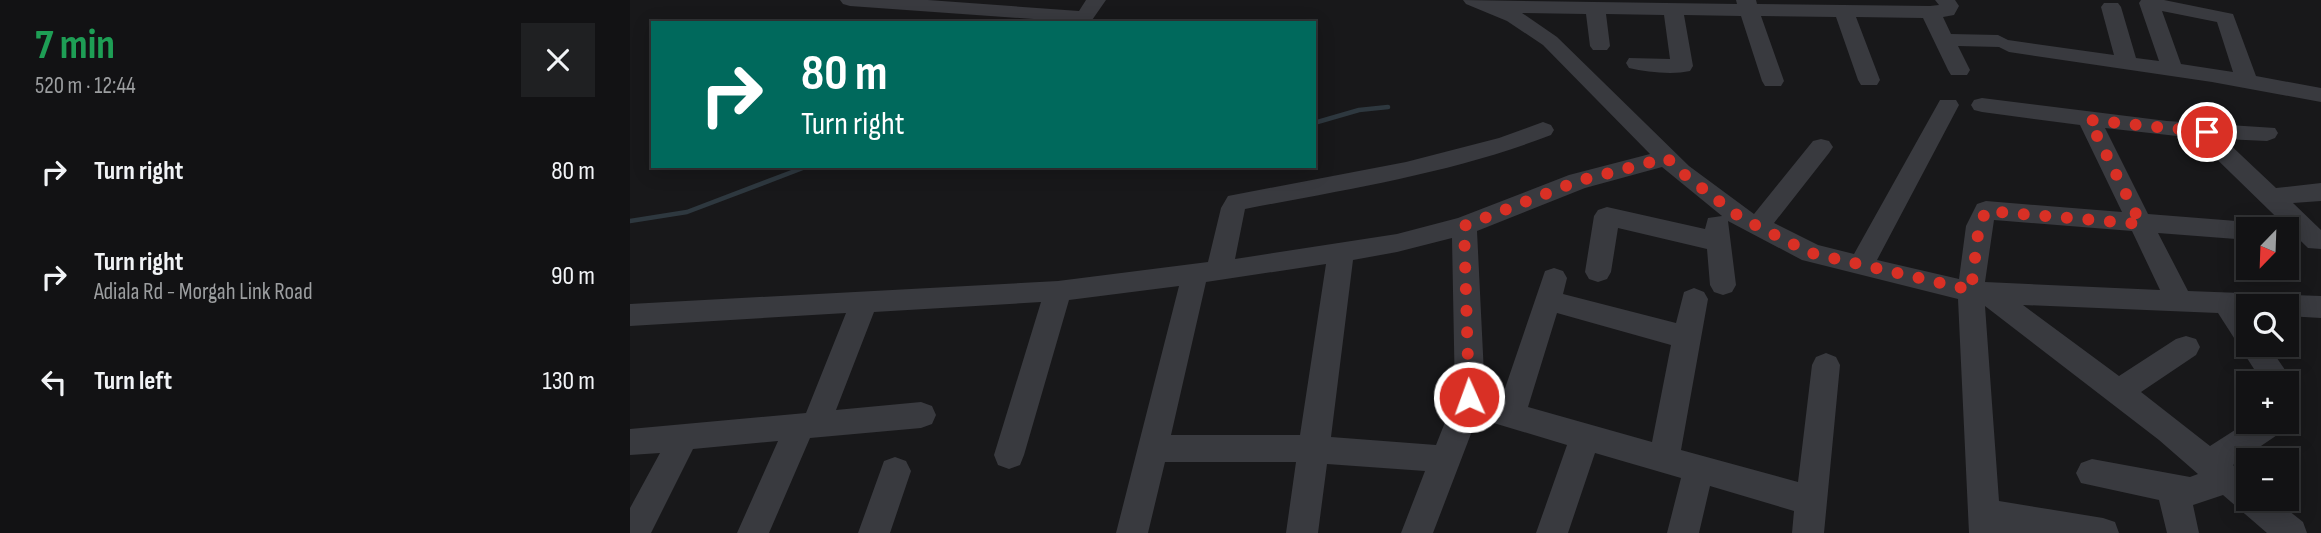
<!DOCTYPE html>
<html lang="en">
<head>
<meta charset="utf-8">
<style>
  :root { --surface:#121214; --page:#1f2022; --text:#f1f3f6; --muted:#9c9ea0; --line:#313234 }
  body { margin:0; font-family:"Sofia Sans Condensed",sans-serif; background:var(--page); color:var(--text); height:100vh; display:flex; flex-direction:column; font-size:26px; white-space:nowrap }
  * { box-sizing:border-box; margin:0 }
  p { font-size:23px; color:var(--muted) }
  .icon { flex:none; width:38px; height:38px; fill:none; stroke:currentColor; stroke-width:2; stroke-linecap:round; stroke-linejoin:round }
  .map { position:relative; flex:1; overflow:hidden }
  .details { display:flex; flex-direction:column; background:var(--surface); width:630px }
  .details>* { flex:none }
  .guide { position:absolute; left:21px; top:21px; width:665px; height:147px; border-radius:0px; box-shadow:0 4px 18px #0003,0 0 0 2px var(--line); background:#00695c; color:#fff; overflow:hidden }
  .needle { width:46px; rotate:203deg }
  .fabs { position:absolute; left:1606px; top:217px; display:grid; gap:14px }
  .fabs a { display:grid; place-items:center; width:63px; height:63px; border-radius:0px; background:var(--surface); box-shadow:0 4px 18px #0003,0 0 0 2px var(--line); font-size:35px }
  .pin { position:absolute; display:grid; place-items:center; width:60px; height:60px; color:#fff; margin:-30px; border:4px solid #fff; border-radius:50%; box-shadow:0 2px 7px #0007 }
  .me { position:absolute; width:77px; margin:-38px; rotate:358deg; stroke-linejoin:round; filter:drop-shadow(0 0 5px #0008) }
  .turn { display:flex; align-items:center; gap:24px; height:147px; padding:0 35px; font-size:32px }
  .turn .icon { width:91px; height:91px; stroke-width:2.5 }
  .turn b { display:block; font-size:49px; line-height:60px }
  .round { display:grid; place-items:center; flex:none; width:74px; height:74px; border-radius:0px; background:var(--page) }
  .head { display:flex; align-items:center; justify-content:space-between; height:119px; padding:0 35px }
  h1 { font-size:42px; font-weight:700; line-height:52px; color:#1e9e55 }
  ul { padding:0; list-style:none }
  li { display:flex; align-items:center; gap:21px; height:105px; padding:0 35px }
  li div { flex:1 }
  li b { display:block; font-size:26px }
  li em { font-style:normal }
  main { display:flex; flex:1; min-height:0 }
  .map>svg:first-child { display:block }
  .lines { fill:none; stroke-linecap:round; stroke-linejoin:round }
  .stream { stroke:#2e383f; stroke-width:4.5 }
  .minor { fill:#393a3f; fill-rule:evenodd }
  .route { stroke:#d93025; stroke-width:12; stroke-dasharray:0 21.6 }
</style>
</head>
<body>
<main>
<section class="details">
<div class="head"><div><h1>7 min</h1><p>520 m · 12:44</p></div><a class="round"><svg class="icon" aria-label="close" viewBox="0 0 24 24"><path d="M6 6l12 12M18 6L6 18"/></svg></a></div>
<ul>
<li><svg class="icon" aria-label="right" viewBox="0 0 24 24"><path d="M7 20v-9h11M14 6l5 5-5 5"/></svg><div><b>Turn right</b></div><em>80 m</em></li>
<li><svg class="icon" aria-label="right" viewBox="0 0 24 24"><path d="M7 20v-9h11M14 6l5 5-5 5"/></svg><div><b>Turn right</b><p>Adiala Rd - Morgah Link Road</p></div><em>90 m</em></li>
<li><svg class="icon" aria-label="left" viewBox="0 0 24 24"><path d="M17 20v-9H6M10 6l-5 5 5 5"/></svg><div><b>Turn left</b></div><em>130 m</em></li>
</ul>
</section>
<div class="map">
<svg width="1691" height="533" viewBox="0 0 1691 533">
  <rect width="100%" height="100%" fill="#18181a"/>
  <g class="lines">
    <path class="stream" d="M684,123L729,110L758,107
      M0,221L57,212L178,166"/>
    <path class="minor" d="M210,0H298L449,11L456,0H476L460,23L220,6L213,4Z
      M833,0L1107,4L1106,0H1126L1127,4L1300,6L1309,5L1305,0H1325L1329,6L1324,15L1313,17L1321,34L1368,35L1378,40L1484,55L1471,7L1474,3H1488L1491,7L1506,58L1529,61L1509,3L1511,0H1534L1603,14L1626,76L1691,88V102L1582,82L1379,52L1369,47L1328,46L1340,70L1337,75H1321L1318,70L1293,18L1226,17L1250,80L1247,85H1231L1228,80L1206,17L1131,16L1154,81L1151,86H1135L1132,81L1111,16L1054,15L1063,66L1060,71C1042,75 1017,72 999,68L996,63L999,58L1040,59L1034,15L976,14L980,46L977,50H963L960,46L956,14L892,13L927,37L1059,166L1124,214L1183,141L1191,139L1199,141L1203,147L1199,153L1144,223L1188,245L1224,254L1310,100H1326L1329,105L1247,260L1329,279L1336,226L1347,204L1356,201L1492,212L1450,125L1352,112L1344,110L1341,105L1344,100L1352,98L1537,121L1645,128L1648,133L1645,138L1637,141L1594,139L1646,188L1691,183V201L1663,203L1691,230V249L1678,248L1565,138L1475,128L1518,214L1619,222L1628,224L1631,229H1619V240L1528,233L1558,291L1691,296V318L1657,316V306H1619V345H1638L1664,383L1659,392H1657V383H1633L1588,313L1393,305L1489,376L1546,339L1556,336L1566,339L1570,347L1566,355L1511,392L1580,446L1619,421L1657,422L1653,431L1603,465L1619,478V499H1644L1673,522L1677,533H1637L1593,495L1563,505L1569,533H1537L1529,500L1451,483L1446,473L1451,463L1462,459L1560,477L1568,474L1529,440L1355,306L1369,501L1473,518L1485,522L1489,533H1339L1328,299L1172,260L1098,221L1106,285L1102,292L1093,295L1084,292L1080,285L1077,249L988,228L981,272L977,279L968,282L959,279L955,272L964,216L968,210L977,207L1075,229L1078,218L1092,216L1032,167L955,188L847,231L855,395L871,400L915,271L924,268L933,271L937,278L933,294L1046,323L1054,292L1064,288L1074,292L1078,299L1051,450L1168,482L1182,365L1186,357L1196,353L1206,357L1210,365L1194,533H1162L1164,511L1080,486L1069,533H1037L1051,478L965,453L938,533H906L937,445L847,418L803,533H771L795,471L697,464L688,533H656L666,462H535L518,533H486L549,286L439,300L394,455L390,465L379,469L368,465L364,455L411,302L244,312L206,410L291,402L302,406L306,415L302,424L291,428L180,438L139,533H107L148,441L63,449L21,533H0V508L30,453L0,455V429L176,413L216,313L0,326V304L428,281L578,262L591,208L598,196L776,162L869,138L913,122L921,125L924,130L921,135C823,173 718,189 615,209L605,259L767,234L828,218L939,175L1020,154L913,45L877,21L836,4ZM1532,11L1587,22L1603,72L1551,64ZM1364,220L1502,231L1530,290L1355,282ZM822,238L825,397L806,445L701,437L723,260L767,252ZM696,264L670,435H541L576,282ZM927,313L1041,345L1022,442L898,407Z
      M265,457L276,461L281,471L260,533H228L254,461Z"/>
  </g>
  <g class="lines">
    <path class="route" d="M839,397L834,226L948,181L1037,158L1051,172L1111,218L1181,253L1341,290L1349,226L1356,211L1511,224L1459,120L1577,132"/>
  </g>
</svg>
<div class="fabs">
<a><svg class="needle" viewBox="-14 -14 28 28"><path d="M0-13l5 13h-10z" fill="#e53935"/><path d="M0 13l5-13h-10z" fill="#9c9ea0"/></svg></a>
<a><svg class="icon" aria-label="search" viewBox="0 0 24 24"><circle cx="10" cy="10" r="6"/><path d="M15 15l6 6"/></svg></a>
<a>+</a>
<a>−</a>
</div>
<div class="pin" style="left:1577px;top:132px;background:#d93025"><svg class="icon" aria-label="arrive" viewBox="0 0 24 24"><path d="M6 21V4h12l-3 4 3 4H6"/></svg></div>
<svg class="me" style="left:839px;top:397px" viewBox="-20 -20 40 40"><circle r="17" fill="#d93025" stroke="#fff" stroke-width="3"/><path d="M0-11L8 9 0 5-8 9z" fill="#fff"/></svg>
<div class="guide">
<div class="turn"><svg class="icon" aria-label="right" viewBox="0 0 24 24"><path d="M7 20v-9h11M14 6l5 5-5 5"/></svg><div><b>80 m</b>Turn right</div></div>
</div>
</div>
</main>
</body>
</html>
